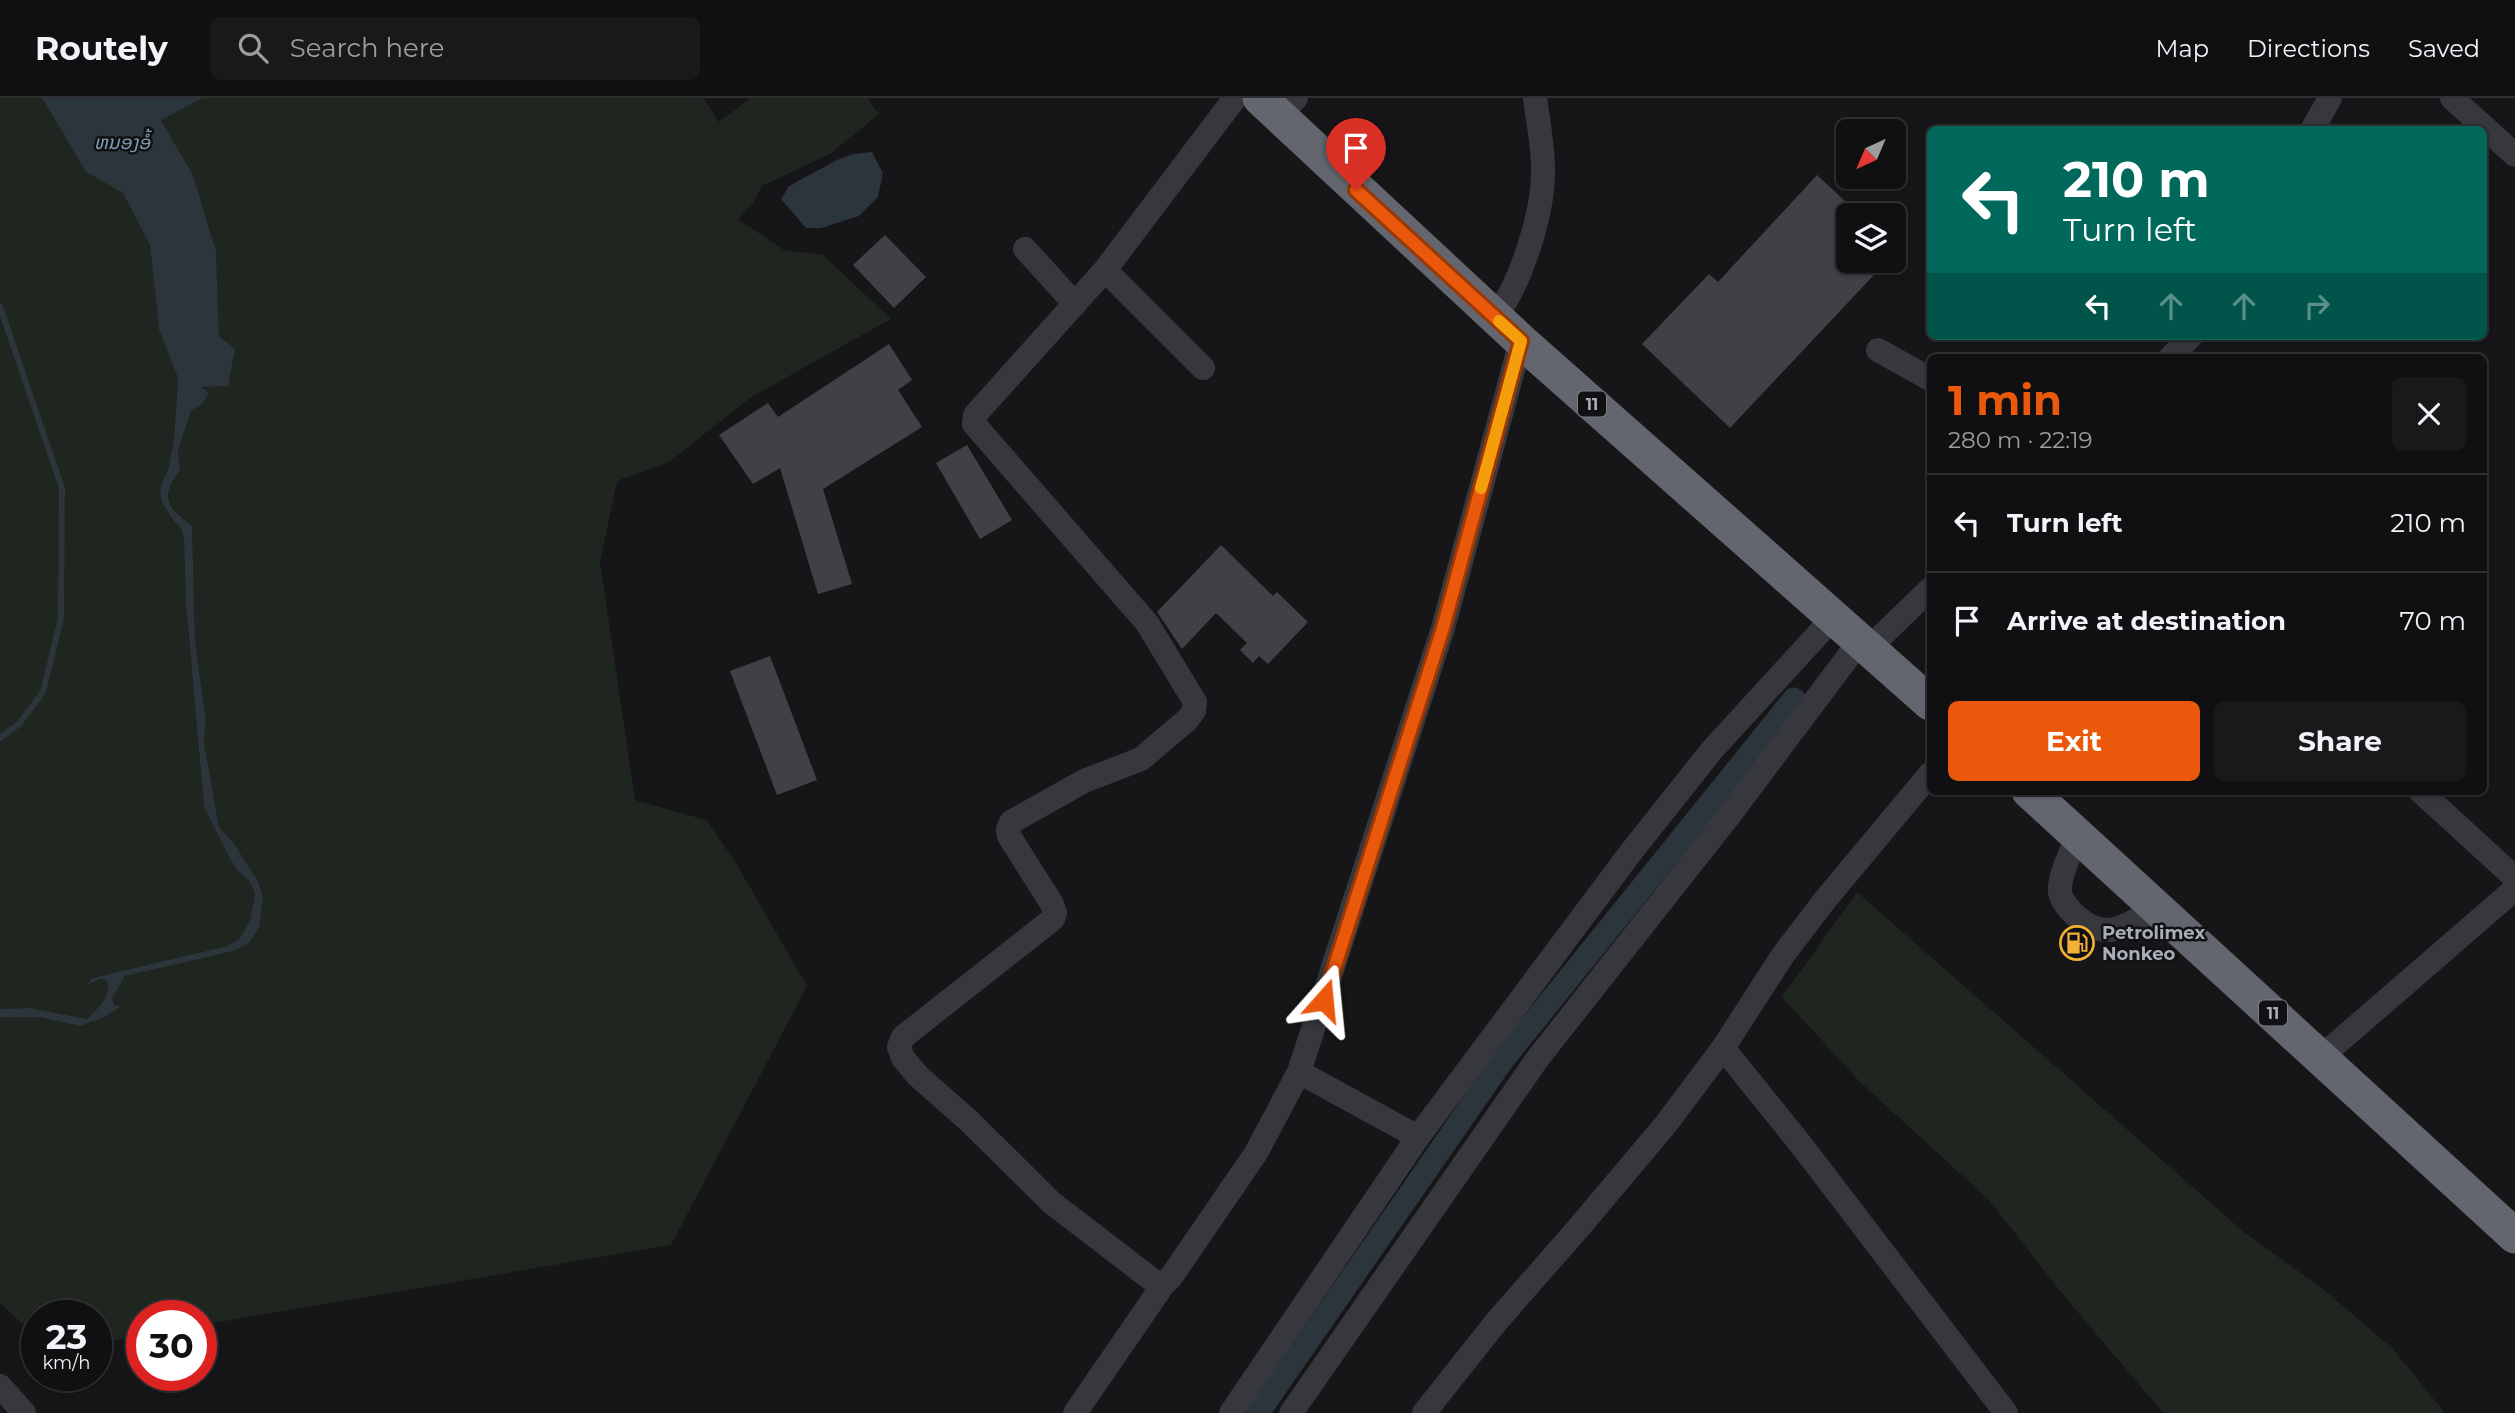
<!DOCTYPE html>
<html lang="en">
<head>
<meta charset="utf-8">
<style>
  :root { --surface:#101012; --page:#19191b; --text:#f1f3f6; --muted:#9c9d9f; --line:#303032; --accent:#ea580c }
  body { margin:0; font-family:Montserrat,"Noto Sans Lao",sans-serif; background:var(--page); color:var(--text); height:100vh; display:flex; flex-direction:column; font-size:26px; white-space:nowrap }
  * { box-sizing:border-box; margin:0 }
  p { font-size:23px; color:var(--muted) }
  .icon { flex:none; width:38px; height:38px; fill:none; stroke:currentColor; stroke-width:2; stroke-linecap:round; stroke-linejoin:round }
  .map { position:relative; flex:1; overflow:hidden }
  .panel { position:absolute; left:1927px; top:256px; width:560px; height:441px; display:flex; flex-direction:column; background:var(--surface); border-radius:10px; box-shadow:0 2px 5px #0004,0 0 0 2px var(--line) }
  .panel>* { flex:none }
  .guide { position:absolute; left:1927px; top:28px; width:560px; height:214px; border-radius:10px; box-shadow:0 2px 5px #0004,0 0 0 2px var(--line); background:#00695c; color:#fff; overflow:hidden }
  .needle { width:46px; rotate:224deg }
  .fabs { position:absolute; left:1836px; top:21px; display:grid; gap:14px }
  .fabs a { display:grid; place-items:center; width:70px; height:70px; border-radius:10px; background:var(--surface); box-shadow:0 2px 5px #0004,0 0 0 2px var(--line); font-size:35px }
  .speed { position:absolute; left:21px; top:1202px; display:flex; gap:14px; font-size:35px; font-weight:700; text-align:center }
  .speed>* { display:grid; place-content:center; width:91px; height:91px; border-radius:50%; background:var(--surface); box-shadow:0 2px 5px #0004,0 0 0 2px var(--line); line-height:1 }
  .speed small { font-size:18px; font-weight:400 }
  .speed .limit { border:10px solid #d22; background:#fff; color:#111 }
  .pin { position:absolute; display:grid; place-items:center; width:60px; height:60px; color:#fff; margin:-72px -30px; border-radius:50% 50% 50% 0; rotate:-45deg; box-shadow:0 0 7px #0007 }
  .pin .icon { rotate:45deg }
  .me { position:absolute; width:77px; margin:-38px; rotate:18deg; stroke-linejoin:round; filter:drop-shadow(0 0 5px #0008) }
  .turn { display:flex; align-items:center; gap:24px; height:147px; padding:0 21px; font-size:32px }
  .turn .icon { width:91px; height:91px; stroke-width:2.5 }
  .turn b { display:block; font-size:49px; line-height:60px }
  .lanes { display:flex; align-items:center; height:66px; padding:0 21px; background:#0003; justify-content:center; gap:35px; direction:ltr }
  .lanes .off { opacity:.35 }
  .round { display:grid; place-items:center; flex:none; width:74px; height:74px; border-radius:10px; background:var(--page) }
  .summary { display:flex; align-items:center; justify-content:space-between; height:119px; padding:0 21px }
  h1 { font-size:42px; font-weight:700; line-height:52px; color:var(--accent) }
  .cta { display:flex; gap:14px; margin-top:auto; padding:14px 21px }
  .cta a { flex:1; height:80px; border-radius:10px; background:var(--accent); color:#fff; font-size:28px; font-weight:700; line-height:80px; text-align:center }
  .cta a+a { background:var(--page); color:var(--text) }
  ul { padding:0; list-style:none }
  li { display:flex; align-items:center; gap:21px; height:98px; padding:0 21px; border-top:2px solid var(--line) }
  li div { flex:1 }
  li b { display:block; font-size:26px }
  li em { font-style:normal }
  header { display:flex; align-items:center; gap:42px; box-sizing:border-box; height:98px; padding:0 35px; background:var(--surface); border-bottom:2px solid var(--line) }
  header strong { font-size:33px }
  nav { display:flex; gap:38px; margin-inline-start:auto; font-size:24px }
  .search { width:490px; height:63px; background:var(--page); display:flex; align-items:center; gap:18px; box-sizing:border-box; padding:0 24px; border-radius:10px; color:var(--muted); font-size:26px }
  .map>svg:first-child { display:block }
  .green { fill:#1e261f }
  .water { fill:#2c353c }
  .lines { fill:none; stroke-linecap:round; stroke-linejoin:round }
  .stream { stroke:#2c353c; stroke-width:6 }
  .canal { stroke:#2c353c; stroke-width:23 }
  .building { fill:#404145 }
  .minor { stroke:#37383d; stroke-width:24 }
  .highway { stroke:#63666e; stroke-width:35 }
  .route-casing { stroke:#983908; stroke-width:18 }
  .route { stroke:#ea580c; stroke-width:12 }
  .slow { stroke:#f59e0b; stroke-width:12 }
  .labels { text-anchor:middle; stroke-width:5; stroke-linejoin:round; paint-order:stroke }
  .shield { fill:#111113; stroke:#7b7e86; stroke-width:2 }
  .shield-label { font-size:16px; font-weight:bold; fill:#a8adb8 }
  .poi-label { font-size:18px; font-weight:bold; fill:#a8adb8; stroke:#111113; text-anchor:start }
  .water-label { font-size:19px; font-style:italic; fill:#7f9bb3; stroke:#111113 }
</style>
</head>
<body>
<header>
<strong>Routely</strong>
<div class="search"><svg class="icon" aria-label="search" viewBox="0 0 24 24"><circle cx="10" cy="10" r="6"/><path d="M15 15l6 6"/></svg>Search here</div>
<nav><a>Map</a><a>Directions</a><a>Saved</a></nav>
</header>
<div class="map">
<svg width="2515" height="1315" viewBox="0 0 2515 1315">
  <rect width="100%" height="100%" fill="#161618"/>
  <path class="green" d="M0,0H42L86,74L123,95L150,147L159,232L178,280L174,341L168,372L160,389L173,422L182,430L184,441L186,506L204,709L237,772L249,783L255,795L250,823L239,842L227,848L91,880L107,882C111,900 99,909 87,921L30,910L0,911Z
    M203,0H703L719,24L751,0H867L879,16L830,56L762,88L753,105L738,121L784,152L823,157L891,221L753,298L667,365L617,383L600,464L635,702L706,722L733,760L807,888L671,1147L201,1227V1218H142V1238L96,1245V1218H37V1234L27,1230L0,1205V919H39L80,928L115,909L112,901L125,878L248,846L258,783L233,744L219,729L204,645L206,623L195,543L192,428C169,408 159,401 180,373L178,352L191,313L203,305L209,294L200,289L219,238L216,153L193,77L161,22Z
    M1857,794L2245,1135L2323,1191L2393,1251L2445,1315H2163L2065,1199L1989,1102L1860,984L1782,899Z"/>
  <path class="water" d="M42,0H203L161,22L193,77L216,153L219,238L235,251L228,288L201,289L209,295L203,305L191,313L178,352L180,373C159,400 168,409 192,428L195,543L206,623L204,645L219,729L233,744L258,783L263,800L259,830L248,846L233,853L125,878L112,901L115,908L122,907L105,919L80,928L39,919H0V911L30,910L87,921C99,909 111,900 107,882L100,881L87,887L92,880L227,848L239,841L250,823L255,795L249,783L237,772L227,755L204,709L186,506L184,441L181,430L173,422L162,404L160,389L168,372L174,341L178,280L159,232L150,147L123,95L86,74Z
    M872,54L883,75L878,99L859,118L821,130H806L781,101L789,88L837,62L853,56Z"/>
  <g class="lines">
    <path class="stream" d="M0,209L62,390L61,520L43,594L19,626L0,640"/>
    <path class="canal" d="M1258,1315L1502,963L1794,601"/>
  </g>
  <path class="building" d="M1817,77L1860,117H1848V163H1887L1730,330L1642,246L1709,176L1718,184Z
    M885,137L926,179L894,210L853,167Z
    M889,246L912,282L898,292L922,329L823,391L852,486L818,496L780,370L753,386L719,337L768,305L778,319Z
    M967,347L1012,422L980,441L936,365Z
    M1221,447L1273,498L1277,494L1308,524L1268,566L1259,558L1253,565L1240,552L1247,545L1216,515L1182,551L1157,514Z
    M770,558L817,682L777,697L730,573Z"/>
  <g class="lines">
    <path class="minor" d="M1235,0L1105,172L975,317L974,326L1147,525L1195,604L1194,613L1187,622L1141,661L1084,683L1011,724L1008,731L1009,738L1052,806L1055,815L1053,821L903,939L899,949L903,960L918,978L968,1022L1052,1105L1155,1184L1163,1187L1171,1179L1256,1055L1299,974L1443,530L1521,243
      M2452,0L2515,57
      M1277,19L1296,0
      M2312,32L2330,0
      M1025,151L1075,206
      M1105,172L1203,270
      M1495,219C1521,186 1544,113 1543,71C1543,47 1538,23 1535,0
      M1878,252L1930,281
      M2171,259L2191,238
      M1868,551L1930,491
      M2420,693L2515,780
      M2078,737C2072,753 2059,776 2060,794C2061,802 2069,812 2075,817C2106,846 2126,827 2158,810
      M1723,950L1802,1048L2006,1315
      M2321,959L2515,791
      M1299,974L1418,1039
      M0,1288L24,1315
      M1075,1315L1163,1187
      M1231,1315L1418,1039L1631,754L1712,652L1834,519
      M1291,1315L1538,960L1728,719L1860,543
      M1424,1315L1497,1223L1581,1127L1666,1026L1723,950L1783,857L1825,802L1930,676"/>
    <path class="highway" d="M1260,0L1521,243L1930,605
      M2029,693L2515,1138"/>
  </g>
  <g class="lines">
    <g class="route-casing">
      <path id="route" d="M1324,902L1443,530L1521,243L1356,92"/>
    </g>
    <use href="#route" class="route"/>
    <path class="slow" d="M1481,390L1521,243L1499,223"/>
  </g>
  <defs>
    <g id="fuel-ring" transform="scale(1.75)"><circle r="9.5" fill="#111113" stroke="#f2b134" stroke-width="1.5"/><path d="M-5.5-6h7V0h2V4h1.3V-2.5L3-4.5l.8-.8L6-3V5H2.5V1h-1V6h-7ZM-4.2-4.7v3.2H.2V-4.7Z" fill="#f2b134"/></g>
  </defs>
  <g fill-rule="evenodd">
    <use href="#fuel-ring" x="2077" y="845"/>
  </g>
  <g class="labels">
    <g class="shield">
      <rect x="1578" y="293.5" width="28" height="25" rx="5"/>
      <rect x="2259" y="902.5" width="28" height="25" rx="5"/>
    </g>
    <g class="shield-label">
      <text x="1592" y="312">11</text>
      <text x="2273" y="921">11</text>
    </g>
    <g class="poi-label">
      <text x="2102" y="841">Petrolimex<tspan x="2102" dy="21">Nonkeo</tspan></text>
    </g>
    <g class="water-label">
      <text x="122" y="51">ຫນອງອໍ້</text>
    </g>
  </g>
</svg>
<div class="fabs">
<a><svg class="needle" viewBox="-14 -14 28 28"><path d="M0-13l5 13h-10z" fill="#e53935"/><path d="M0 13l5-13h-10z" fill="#9c9d9f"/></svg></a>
<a><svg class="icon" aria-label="layers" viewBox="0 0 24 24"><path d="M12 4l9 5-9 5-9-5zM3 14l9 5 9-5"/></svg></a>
</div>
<div class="speed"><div>23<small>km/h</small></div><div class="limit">30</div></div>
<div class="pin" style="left:1356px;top:92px;background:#d93025"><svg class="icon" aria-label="arrive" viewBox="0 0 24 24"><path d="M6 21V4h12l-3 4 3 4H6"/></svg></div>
<svg class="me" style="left:1324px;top:902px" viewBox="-20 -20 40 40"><path d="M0-17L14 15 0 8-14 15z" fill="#ea580c" stroke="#fff" stroke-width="4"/></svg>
<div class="guide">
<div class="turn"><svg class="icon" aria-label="left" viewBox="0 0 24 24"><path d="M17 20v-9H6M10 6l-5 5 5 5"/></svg><div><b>210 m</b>Turn left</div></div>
<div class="lanes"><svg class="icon" aria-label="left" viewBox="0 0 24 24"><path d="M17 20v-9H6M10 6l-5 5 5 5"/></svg><svg class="icon off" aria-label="ahead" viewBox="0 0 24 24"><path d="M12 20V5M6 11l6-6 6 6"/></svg><svg class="icon off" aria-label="ahead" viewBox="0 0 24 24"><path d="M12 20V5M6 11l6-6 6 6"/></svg><svg class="icon off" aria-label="right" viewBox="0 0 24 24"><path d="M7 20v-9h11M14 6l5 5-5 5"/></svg></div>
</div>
<section class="panel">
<div class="summary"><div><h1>1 min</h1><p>280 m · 22:19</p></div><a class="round"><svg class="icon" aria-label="close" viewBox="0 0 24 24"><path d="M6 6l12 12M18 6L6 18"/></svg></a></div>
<ul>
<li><svg class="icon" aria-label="left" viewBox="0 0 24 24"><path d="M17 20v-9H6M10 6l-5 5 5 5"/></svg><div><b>Turn left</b></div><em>210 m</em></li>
<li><svg class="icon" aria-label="arrive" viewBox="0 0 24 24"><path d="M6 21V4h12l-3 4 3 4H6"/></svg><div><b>Arrive at destination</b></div><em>70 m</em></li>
</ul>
<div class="cta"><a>Exit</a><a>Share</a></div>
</section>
</div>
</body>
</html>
